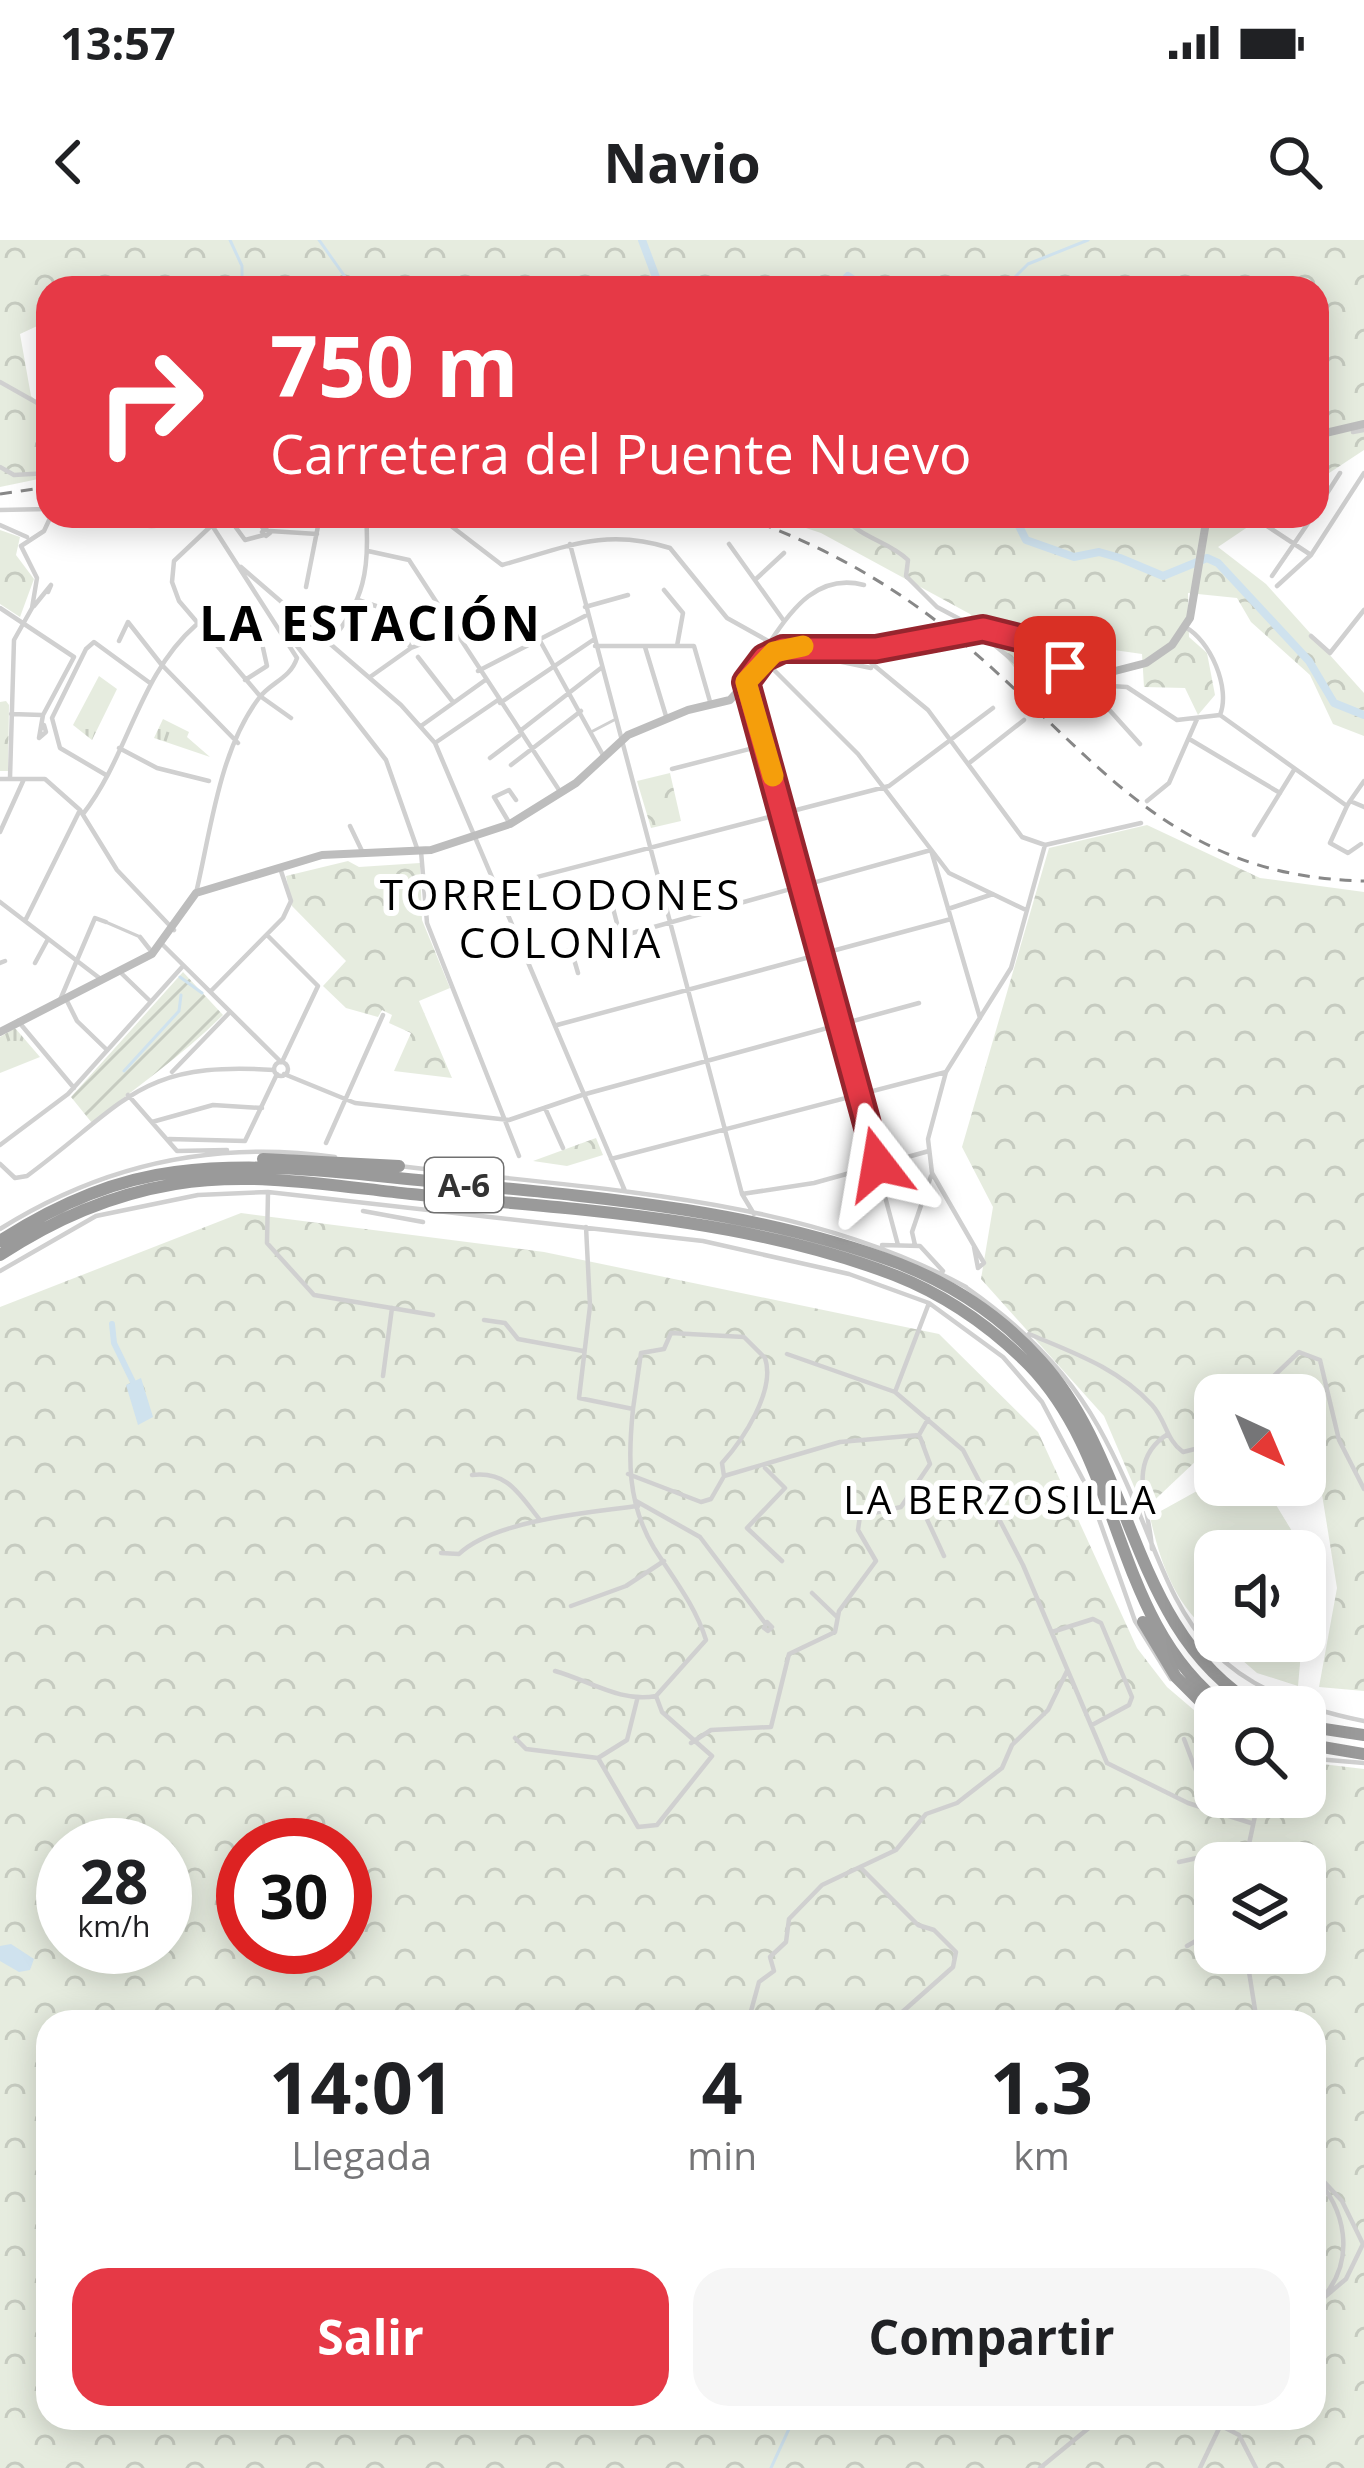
<!DOCTYPE html>
<html lang="es">
<head>
<meta charset="utf-8">
<style>
  :root { --surface:#fff; --page:#f6f6f6; --text:#202124; --muted:#757577; --accent:#e63946 }
  body { margin:0; font-family:"Open Sans",sans-serif; background:var(--page); color:var(--text); height:100vh; display:flex; flex-direction:column; font-size:45px; white-space:nowrap }
  * { box-sizing:border-box; margin:0 }
  p { font-size:39px; color:var(--muted) }
  .icon { flex:none; width:66px; height:66px; fill:none; stroke:currentColor; stroke-width:2; stroke-linecap:round; stroke-linejoin:round }
  .map { position:relative; flex:1; overflow:hidden }
  .drawer { position:absolute; left:36px; top:1770px; width:1290px; height:420px; display:flex; flex-direction:column; background:var(--surface); border-radius:36px; box-shadow:0 6px 30px #0003 }
  .drawer>* { flex:none }
  .guide { position:absolute; left:36px; top:36px; width:1293px; height:252px; border-radius:36px; box-shadow:0 6px 30px #0003; background:#e63946; color:#fff; overflow:hidden }
  .needle { width:78px; rotate:136deg }
  .tools { position:absolute; left:1194px; top:1134px; display:grid; gap:24px }
  .tools a { display:grid; place-items:center; width:132px; height:132px; border-radius:24px; background:var(--surface); box-shadow:0 6px 30px #0003; font-size:60px }
  .speed { position:absolute; left:36px; top:1578px; display:flex; gap:24px; font-size:60px; font-weight:700; text-align:center }
  .speed>* { display:grid; place-content:center; width:156px; height:156px; border-radius:50%; background:var(--surface); box-shadow:0 6px 30px #0003; line-height:1 }
  .speed small { font-size:30px; font-weight:400 }
  .speed .limit { border:18px solid #d22; background:#fff; color:#111 }
  .pin { position:absolute; display:grid; place-items:center; width:102px; height:102px; color:#fff; margin:-51px; border-radius:24px; box-shadow:0 6px 18px #0006 }
  .me { position:absolute; width:132px; margin:-66px; rotate:346deg; stroke-linejoin:round; filter:drop-shadow(0 0 9px #0008) }
  .turn { display:flex; align-items:center; gap:42px; height:252px; padding:0 36px; font-size:54px }
  .turn .icon { width:156px; height:156px; stroke-width:2.5 }
  .turn b { display:block; font-size:84px; line-height:102px }
  .eta { display:flex; justify-content:space-evenly; align-items:center; height:204px; text-align:center }
  .eta b { font-size:72px; font-weight:700; line-height:84px }
  .primary-button { display:flex; gap:24px; margin-top:auto; padding:24px 36px }
  .primary-button a { flex:1; height:138px; border-radius:36px; background:var(--accent); color:#fff; font-size:48px; font-weight:700; line-height:138px; text-align:center }
  .primary-button a+a { background:var(--page); color:var(--text) }
  .status { display:flex; justify-content:space-between; align-items:center; height:84px; padding:0 60px; background:var(--surface); direction:ltr }
  .status svg { height:33px; fill:currentColor }
  header { display:flex; justify-content:space-between; align-items:center; height:156px; padding:0 36px; background:var(--surface); font-size:54px; font-weight:700 }
  .map>svg:first-child { display:block }
  .grass { fill:url(#grass-tufts) }
  .forest { fill:url(#forest-crowns); fill-rule:evenodd }
  .garden { fill:url(#garden-furrows) }
  .pitch { fill:#e6ecdf }
  .water { fill:#cfe2ee }
  .lines { fill:none; stroke-linecap:round; stroke-linejoin:round }
  .stream { stroke:#cfe2ee; stroke-width:3 }
  .canal { stroke:#cfe2ee; stroke-width:6 }
  .river { stroke:#cfe2ee; stroke-width:8 }
  .pedestrian { stroke:#d0d0d0; stroke-width:3 }
  .minor { stroke:#d0d0d0; stroke-width:4.5 }
  .secondary { stroke:#bdbdbd; stroke-width:8 }
  .motorway { stroke:#9a9a9a; stroke-width:12 }
  .rail { stroke:#888; stroke-width:3; stroke-dasharray:12 9; stroke-linecap:butt }
  .route-casing { stroke:#96252e; stroke-width:30 }
  .route { stroke:#e63946; stroke-width:21 }
  .slow { stroke:#f59e0b; stroke-width:21 }
  .labels { text-anchor:middle; stroke-width:12; stroke-linejoin:round; paint-order:stroke }
  .shield { fill:#fff; stroke:#707070; stroke-width:3 }
  .shield-label { font-size:33px; font-weight:bold; fill:#333 }
  .neighbourhood-label { font-size:39px; letter-spacing:3px; fill:#000; stroke:#fff }
  .quarter-label { font-size:42px; letter-spacing:3px; fill:#000; stroke:#fff }
  .district-label { font-size:48px; font-weight:bold; letter-spacing:3px; fill:#000; stroke:#fff }
</style>
</head>
<body>
<div class="status"><b>13:57</b><svg viewBox="0 0 49 12"><path d="M0 12V9h3v3zM5 12V6h3v6zM10 12V3h3v9zM15 12V0h3v12zM26 1h20v11H26zM47 4h2v5h-2z"/></svg></div>
<header><svg class="icon" aria-label="back" viewBox="0 0 24 24"><path d="M15 5l-7 7 7 7"/></svg>Navio<svg class="icon" aria-label="search" viewBox="0 0 24 24"><circle cx="10" cy="10" r="6"/><path d="M15 15l6 6"/></svg></header>
<div class="map">
<svg width="1364" height="2228" viewBox="0 0 1364 2228">
  <defs>
    <pattern id="grass-tufts" width="24" height="20" patternUnits="userSpaceOnUse" patternTransform="scale(3)"><rect width="24" height="20" fill="#e6ecdf"/><path d="M3 7l-1-3M5 7V3M7 7l1-3M15 17l-1-3M17 17v-4M19 17l1-3" fill="none" stroke="#c6cbc0"/></pattern>
    <pattern id="forest-crowns" width="20" height="18" patternUnits="userSpaceOnUse" patternTransform="scale(3)"><rect width="20" height="18" fill="#e6ecdf"/><path d="M2 6a3 3 0 1 1 6 0M12 15a3 3 0 1 1 6 0" fill="none" stroke="#c6cbc0"/></pattern>
    <pattern id="garden-furrows" width="10" height="10" patternUnits="userSpaceOnUse" patternTransform="scale(3)"><rect width="10" height="10" fill="#e6ecdf"/><path d="M-1 1l2-2M0 10L10 0M9 11l2-2" fill="none" stroke="#c6cbc0"/></pattern>
  </defs>
  <rect width="100%" height="100%" fill="#fff"/>
  <path class="grass" d="M99,436L117,449L92,500L73,485Z
    M163,479L189,492L187,497L210,517L154,498Z
    M15,788L40,817L0,833V797Z"/>
  <path class="forest" d="M0,0H1364V210L1317,241V48H48V81L20,94L31,156L48,171V237L0,247Z
    M770,276H1264L1218,307L1266,344L1364,453V496L1333,484L1310,435L1251,382L1237,358L1188,353L1189,397L1207,413L1215,455L1198,475L1185,448L1144,447L1142,414L1093,407L1046,466L970,374L821,293Z
    M0,290L20,297L16,315L34,339L20,377L0,364Z
    M6,461L9,465L8,531H0V462Z
    M670,533L681,581L651,588L637,541Z
    M1147,585L1260,638L1364,652V1451L1319,1447L1337,1348L1317,1223L1305,1210V1155H1215V1203L1144,1270L1104,1176L981,1039L993,967L962,907L1049,608Z
    M348,621L359,627L420,623L422,680L450,748L419,761L452,838L394,831L411,793L389,783L392,775L382,770L378,777L346,768L323,746L346,721L292,666L286,636Z
    M596,898L603,915L567,926L533,921Z
    M241,973L544,1012L939,1094L1038,1192L1137,1408L1167,1447L1215,1488V1557H1305V1522L1364,1529V2228H0V1067ZM63,1605H165V1707H63ZM243,1605H345V1707H243ZM1215,1623H1305V1713H1215ZM48,1782H1314V2178H48Z"/>
  <path class="garden" d="M183,732L223,775C182,816 137,846 92,883L71,857Z"/>
  <path class="pitch" d="M1215,1241L1264,1245L1304,1311H1215V1397C1175,1366 1161,1325 1150,1277Z
    M1220,1401H1302L1298,1446L1257,1433Z"/>
  <path class="water" d="M141,1138L153,1177L138,1185L126,1145Z
    M11,1704L34,1719L30,1730L19,1732L0,1721V1706Z"/>
  <g class="lines">
    <path class="stream" d="M230,0L242,26V48
      M319,0L353,48
      M1013,48L1012,40L1028,24L1088,0
      M180,737L202,753
      M124,831L179,771L181,755
      M771,2228L794,2178"/>
    <path class="canal" d="M112,1084L114,1103L133,1142"/>
    <path class="river" d="M642,0L660,48
      M837,48L848,36L866,48
      M1014,276L1026,300L1074,317L1099,312L1120,318L1163,336L1207,318L1218,323L1309,421L1334,463L1364,475"/>
    <path class="pedestrian" d="M591,492L614,480
      M108,683L138,696"/>
    <path class="minor" d="M578,48L580,38
      M0,142L48,169
      M1353,192L1364,190
      M0,227L14,235L48,233
      M1317,269L1340,233
      M0,270L48,269
      M113,276C138,292 175,286 201,276
      M255,276L264,290
      M438,276L502,325C564,308 604,287 670,308L727,378L770,402L774,412
      M844,276C859,298 889,301 908,320L906,336L937,367L969,384L1016,423L1060,443L1127,447L1177,480L1220,475C1231,448 1210,400 1185,387
      M229,278L245,300L264,295
      M1261,282L1311,315
      M0,285L27,297
      M212,285L174,321L172,342L179,361L260,456L291,478
      M266,289L270,293L266,296L262,292Z
      M270,291L317,294
      M570,304L742,954L754,974
      M729,304L784,381
      M368,311L409,320L561,553
      M241,327L401,465L435,503L625,951
      M1272,336L1313,276
      M756,339L784,313
      M1277,346L1311,315L1364,233
      M306,347L320,276
      M664,350L683,373L677,406
      M358,360L388,370L411,408
      M34,366L51,345L48,352
      M585,367L628,355
      M0,368L74,417L43,475L39,498L46,492L44,485
      M1311,396L1330,413L1364,370
      M290,397L386,520L418,611
      M539,399L604,517
      M119,401L128,382L161,424L238,503
      M330,402C364,362 370,329 366,276
      M770,402C792,368 819,333 864,345
      M595,406H694L711,465
      M645,407L666,476
      M853,408L928,470L1022,597L1045,605L1141,583
      M789,411L871,428
      M418,417L453,462
      M766,422L858,514L949,633L1026,670
      M478,431L585,376
      M370,437L411,408L453,392
      M245,440L267,426L263,408
      M747,443L898,1005
      M1086,444L1140,504
      M500,463L593,400
      M11,474L42,475
      M1220,475L1347,566L1350,561L1364,567
      M421,486L484,441
      M520,491L601,428
      M1191,500L1280,553
      M435,503L498,460
      M119,508L157,528L209,541
      M490,518L519,496
      M968,524L1024,480
      M511,525L581,471
      M672,529L765,505
      M106,535L60,508L52,478L86,409L94,402L150,443
      M10,538L14,400L32,368L37,338L21,306L44,291L51,276
      M0,539H45L80,570L117,630L174,690
      M1147,561L1169,543L1197,479
      M1350,561L1364,541
      M1347,566L1330,603L1348,613L1361,604
      M83,574C129,515 138,436 196,385
      M510,584L494,557L509,550L516,560
      M350,586L362,611
      M0,592L24,539
      M1254,595L1294,530
      M421,611L427,683L519,916
      M196,653C211,590 219,511 259,458C271,442 290,439 297,418L206,276
      M0,662L102,740
      M425,666L889,546L993,468
      M613,668L620,695
      M948,669L993,654
      M25,681L80,570
      M267,695L318,746L282,822
      M140,697L151,711
      M163,705L281,822
      M571,709L578,733
      M528,722L931,610L980,778
      M0,723L5,721
      M35,723L48,699
      M119,731L149,760
      M211,751L283,678L291,661L280,628
      M66,759L77,781L106,809
      M60,760L95,678L106,682
      M18,781L74,848
      M557,785L951,679
      M274 829a7 7 0 1 1 14 0a7 7 0 1 1-14 0Z
      M172,832L230,772
      M284,834L355,863L509,880L582,855L919,763
      M128,855L177,911L227,910
      M545,868L563,908
      M152,882L213,865L262,868
      M169,899L245,901L277,834
      M326,903L383,775
      M0,905L68,854L183,726
      M611,919L946,832
      M0,924L15,938L27,936C128,861 139,821 274,830
      M400,926C588,950 796,954 966,1047
      M268,952L267,1003L314,1055L433,1075
      M742,954L814,943L929,911
      M363,971L423,982
      M0,989C102,925 215,900 335,917
      M882,1005L920,1006L943,1031
      M915,1005L912,992L931,936
      M974,1007L978,1028L984,1023L932,933L928,899L946,832L1011,728L1045,605
      M0,1031L96,976L198,955L268,952L703,1001L849,1034L929,1063L1003,1117L1042,1162L1089,1251L1135,1381L1171,1439
      M967,1048C1020,1085 1066,1129 1098,1186C1182,1336 1157,1439 1364,1481
      M929,1063L895,1152L963,1210L1023,1325L1107,1523L1188,1563L1251,1583
      M484,1080L505,1083L518,1099L583,1111
      M1029,1094C1074,1113 1118,1128 1152,1165C1166,1180 1166,1200 1183,1212L1215,1204
      M787,1114L895,1152
      M383,1136L392,1068
      M1254,1155L1299,1112L1320,1120L1339,1200L1364,1249
      M633,1169L641,1113L664,1109L671,1093L744,1097L765,1118C776,1150 743,1200 722,1223L724,1236L840,1202L919,1195L928,1179
      M765,1228L785,1248L747,1288L782,1321
      M628,1234L701,1262L711,1259L723,1238
      M472,1235C508,1231 519,1254 540,1280
      M912,1247L944,1316
      M636,1261L700,1297L765,1383
      M1152,1309C1150,1269 1124,1221 1168,1194
      M441,1313L459,1314C493,1281 589,1272 638,1266
      M812,1353L837,1377
      M571,1366L626,1346L664,1321
      M767,1382L772,1387L768,1391L764,1388Z
      M1052,1392L1093,1379L1101,1383L1132,1457L1129,1465L1092,1485
      M555,1431C588,1440 621,1463 656,1456
      M1290,1467L1291,1464
      M515,1498L526,1509L598,1518L638,1587L657,1585L712,1516L662,1472L656,1456L706,1400C695,1365 673,1338 654,1308C627,1263 628,1218 633,1169L579,1158L590,1066L586,987
      M1184,1499L1211,1570
      M691,1503L711,1490L771,1487L789,1414L835,1392L839,1371L876,1321L858,1290L860,1276L901,1267L930,1224L920,1197
      M598,1518L627,1500L637,1460
      M1305,1518L1364,1523
      M1179,1622L1247,1607
      M1245,1623L1259,1557
      M861,1628L918,1685L934,1690L956,1712L953,1727L891,1782
      M1305,1639L1318,1632
      M1187,1706L1215,1690
      M1246,1713L1257,1782
      M748,1782L759,1742L774,1731L770,1717L786,1702L789,1679L822,1645L896,1610L926,1574L957,1563L1002,1528L1012,1505L1048,1470L1067,1431
      M1314,1931L1342,1961L1363,2004L1346,2039L1314,2066
      M1314,1936C1346,1969 1355,2018 1325,2055
      M1206,2178L1239,2195L1256,2228
      M1040,2228L1101,2178
      M1200,2228L1224,2178"/>
    <path class="secondary" d="M1317,195L1364,184
      M0,792L152,714L196,653L322,615L431,610L510,584L576,543L628,495L688,470L730,460L774,412L812,405L892,407L988,389L1023,399L1073,429L1115,431L1146,423L1172,405L1190,378L1207,276"/>
    <path class="motorway" d="M263,919L399,926
      M0,1001C54,966 111,940 175,932C260,921 344,933 428,941C585,956 752,968 900,1024C953,1045 1003,1078 1041,1121C1135,1225 1130,1392 1258,1467
      M0,1015C55,979 110,955 175,944C253,931 334,946 411,954C570,969 744,977 894,1035C945,1055 991,1087 1029,1125C1125,1224 1112,1382 1225,1467
      M1143,1382L1176,1437L1215,1476
      M1305,1486L1364,1495
      M1305,1504L1364,1514"/>
    <path class="rail" d="M0,254L48,247
      M740,276C821,304 895,345 961,401C1095,514 1168,637 1364,641"/>
  </g>
  <g class="lines">
    <g class="route-casing">
      <path id="route" d="M878,924L746,442L764,418L783,409H876L983,389L1023,399L1065,427"/>
    </g>
    <use href="#route" class="route"/>
    <path class="slow" d="M773,536L746,442L774,412L803,406"/>
  </g>
  <g class="labels">
    <rect class="shield" x="425" y="918" width="78" height="54" rx="9"/>
    <g class="shield-label">
      <text x="464" y="957">A-6</text>
    </g>
    <g class="neighbourhood-label">
      <text x="1001" y="1274">LA BERZOSILLA</text>
    </g>
    <g class="quarter-label">
      <text x="561" y="670">TORRELODONES<tspan x="561" dy="48">COLONIA</tspan></text>
    </g>
    <g class="district-label">
      <text x="371" y="401">LA ESTACIÓN</text>
    </g>
  </g>
</svg>
<div class="tools">
<a><svg class="needle" viewBox="-14 -14 28 28"><path d="M0-13l5 13h-10z" fill="#e53935"/><path d="M0 13l5-13h-10z" fill="#757577"/></svg></a>
<a><svg class="icon" aria-label="sound" viewBox="0 0 24 24"><path d="M4 9h4l5-4v14l-5-4H4zM17 9q2 3 0 6"/></svg></a>
<a><svg class="icon" aria-label="search" viewBox="0 0 24 24"><circle cx="10" cy="10" r="6"/><path d="M15 15l6 6"/></svg></a>
<a><svg class="icon" aria-label="layers" viewBox="0 0 24 24"><path d="M12 4l9 5-9 5-9-5zM3 14l9 5 9-5"/></svg></a>
</div>
<div class="speed"><div>28<small>km/h</small></div><div class="limit">30</div></div>
<div class="pin" style="left:1065px;top:427px;background:#d93025"><svg class="icon" aria-label="arrive" viewBox="0 0 24 24"><path d="M6 21V4h12l-3 4 3 4H6"/></svg></div>
<svg class="me" style="left:878px;top:924px" viewBox="-20 -20 40 40"><path d="M0-17L14 15 0 8-14 15z" fill="#e63946" stroke="#fff" stroke-width="4"/></svg>
<div class="guide">
<div class="turn"><svg class="icon" aria-label="right" viewBox="0 0 24 24"><path d="M7 20v-9h11M14 6l5 5-5 5"/></svg><div><b>750 m</b>Carretera del Puente Nuevo</div></div>
</div>
<section class="drawer">
<div class="eta">
<div><b>14:01</b><p>Llegada</p></div>
<div><b>4</b><p>min</p></div>
<div><b>1.3</b><p>km</p></div>
</div>
<div class="primary-button"><a>Salir</a><a>Compartir</a></div>
</section>
</div>
</body>
</html>
